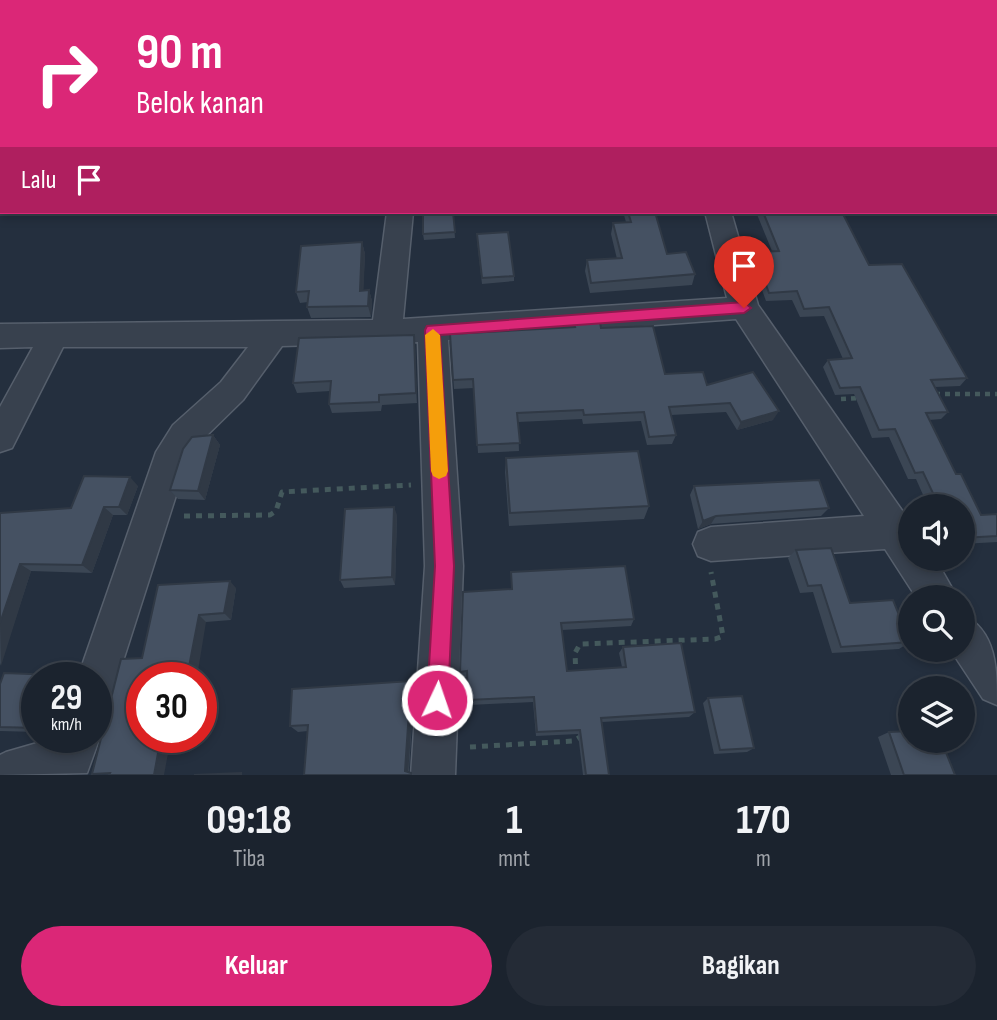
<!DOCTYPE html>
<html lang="id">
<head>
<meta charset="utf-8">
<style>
  :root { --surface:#1b232e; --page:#242b36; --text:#f1f3f6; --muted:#a0a4aa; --line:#39404a; --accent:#db2777 }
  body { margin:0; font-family:"Sofia Sans Condensed",sans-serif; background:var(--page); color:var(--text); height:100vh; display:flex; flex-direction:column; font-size:26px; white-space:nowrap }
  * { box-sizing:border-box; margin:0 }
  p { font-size:23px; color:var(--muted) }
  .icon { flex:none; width:38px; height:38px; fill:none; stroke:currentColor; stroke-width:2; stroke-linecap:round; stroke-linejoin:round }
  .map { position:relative; height:775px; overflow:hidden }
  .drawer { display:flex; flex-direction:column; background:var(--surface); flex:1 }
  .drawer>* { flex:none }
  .top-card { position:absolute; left:0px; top:0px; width:998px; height:214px; box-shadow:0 4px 10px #0003,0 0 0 2px var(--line); background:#db2777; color:#fff; overflow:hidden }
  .fabs { position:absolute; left:898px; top:494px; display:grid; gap:14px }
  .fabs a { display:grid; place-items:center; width:77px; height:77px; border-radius:50%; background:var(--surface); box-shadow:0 4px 10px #0003,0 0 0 2px var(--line); font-size:35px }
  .speed { position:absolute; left:21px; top:662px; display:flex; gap:14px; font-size:35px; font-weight:700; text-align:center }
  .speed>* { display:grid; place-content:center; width:91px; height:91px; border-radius:50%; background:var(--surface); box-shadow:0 4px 10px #0003,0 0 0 2px var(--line); line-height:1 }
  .speed small { font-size:18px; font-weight:400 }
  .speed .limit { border:10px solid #d22; background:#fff; color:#111 }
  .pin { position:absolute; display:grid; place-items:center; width:60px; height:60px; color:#fff; margin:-72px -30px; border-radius:50% 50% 50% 0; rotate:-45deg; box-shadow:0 0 7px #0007 }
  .pin .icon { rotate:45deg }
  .me { position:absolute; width:77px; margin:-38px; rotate:3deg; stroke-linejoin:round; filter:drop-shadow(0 0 5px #0008) }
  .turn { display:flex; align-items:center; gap:24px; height:147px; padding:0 21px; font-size:32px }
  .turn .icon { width:91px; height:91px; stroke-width:2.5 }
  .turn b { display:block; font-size:49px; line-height:60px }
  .then { display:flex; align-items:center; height:66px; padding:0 21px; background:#0003; gap:14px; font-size:26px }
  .eta { display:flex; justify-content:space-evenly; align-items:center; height:119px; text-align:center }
  .eta b { font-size:42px; font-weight:700; line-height:49px }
  .button { display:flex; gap:14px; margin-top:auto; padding:14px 21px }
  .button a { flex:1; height:80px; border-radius:42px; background:var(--accent); color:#fff; font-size:28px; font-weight:700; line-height:80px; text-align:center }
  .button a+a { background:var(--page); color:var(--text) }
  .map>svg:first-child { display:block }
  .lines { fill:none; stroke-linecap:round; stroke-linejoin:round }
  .minor-casing { stroke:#565f6c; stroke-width:3 }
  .path-far1 { stroke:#44595c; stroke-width:4.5; stroke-dasharray:5 5; stroke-linecap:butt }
  .path { stroke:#44595c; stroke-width:5; stroke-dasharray:6 6; stroke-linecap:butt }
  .minor { fill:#38414e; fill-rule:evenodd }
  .wall { fill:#3b4654 }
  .shaded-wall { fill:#303945 }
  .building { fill:#455162; stroke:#303945; stroke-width:2 }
  .route { fill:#db2777; stroke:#8e194d; stroke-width:2 }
  .slow { fill:#f59e0b }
</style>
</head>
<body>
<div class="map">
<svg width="997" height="775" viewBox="0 0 997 775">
  <rect width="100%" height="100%" fill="#242f3e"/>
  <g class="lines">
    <g class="minor-casing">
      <path id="minor" d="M387,212H413L403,319L727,298L705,212H731L758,305L908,519L910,558H935L957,597H916L885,549L711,561L698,556L693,544L698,532L711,527L864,516L736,319L448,340L463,566L455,775H411L425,566L418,342L282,346L243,400L197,445L188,458L116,683L110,697L96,703V677H78L156,452L173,425L221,382L248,347H63L12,448L0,452V407L33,347L0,348V324L373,320Z
        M962,614C997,631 997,669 997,705L983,699L950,649H962Z
        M96,727L100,737L87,773L0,775V755L6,752L58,737H96Z"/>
    </g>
    <path class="path-far1" d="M935,394H997
      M841,399L860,398"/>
    <path class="path" d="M184,516L270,515L276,511L282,492L411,485
      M576,676L575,653L580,644L715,639L723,636L711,572
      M470,747L573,741L582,736"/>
    <use href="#minor" class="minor"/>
  </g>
  <path class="wall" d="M193,212H229L228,214L194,216Z
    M453,212L455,238L424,240L423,234Z
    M623,212H655L667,254L695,274L692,285L590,293L585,271L587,260L617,259L611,234L613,223L626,222Z
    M739,212H842L869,265L967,378L960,386L935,387L948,412L941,419L929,420L956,474L981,515L997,514V542L962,544V506H928L916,479H908L889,437L872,438L854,394L835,395L823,367L828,360L843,359L824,316L800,317L792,300L766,301L751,260L754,252L772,251L756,212Z
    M477,240L514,276V281L482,284Z
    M362,242L365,254L363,290H369L372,301L371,317L311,318L307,307L308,302L300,303L296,292Z
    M574,324L601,328L665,374L707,385L773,420L737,430L726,412L671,415L676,435L672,444L647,445L641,421L583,424L582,419L518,422L519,451L478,453L474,388L454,389L450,334L574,327Z
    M415,345L417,403L382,405L381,411L332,413L329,404L330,391L297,393L293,383Z
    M213,435L220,445L205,500L178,499L170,490Z
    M506,458L649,506L644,519L509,526L505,472Z
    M138,486L127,515H113L92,573L31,571L0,666V513L71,508Z
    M694,486L829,508L821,516L711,524L698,529L690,495Z
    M397,515L395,585L344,588L340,580Z
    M796,550L850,603L910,642L899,649L832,653L813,592L800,593L788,558Z
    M511,572L634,619L631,626L562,630L567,671L622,667L619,653L623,647L695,712L689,717L602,722L609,775H583L578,734L536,736L533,702L469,705L468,677H461L460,672L511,589Z
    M236,588L231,620L206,622L142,677L164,775L92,774L142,658Z
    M37,677V732L0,731V684Z
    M414,688L409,772L413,775H304L308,731L298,732L290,726Z
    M708,698L754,748L747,752L714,754L703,703Z
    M889,732L955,775H891L878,737Z"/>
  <path class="shaded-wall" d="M362,242L365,254L363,302L360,291Z
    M369,290L372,301L371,317L368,306Z
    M414,335L415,345L417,403L416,393Z
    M779,411L773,420L737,430L741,422Z
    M213,435L220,445L205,500L198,491Z
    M130,477L138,486L127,515L119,507Z
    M104,507L113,515L92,573L82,565Z
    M394,507L397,515L395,585L392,577Z
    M716,516L711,524L698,529L703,521Z
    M20,564L31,571L1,666L0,623Z
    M230,581L236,588L231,620L224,613Z
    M199,615L206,622L197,677H187Z
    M411,681L414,688L408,775L405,771Z
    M161,737H171L164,775H154Z"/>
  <path class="building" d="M371,0H786L787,2H370Z
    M423,212H453L455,232L423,234Z
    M628,212H655L667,254L686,252L695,274L591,283L587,260L622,258L613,223L631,222Z
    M763,212H842L869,265L902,264L967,378L931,380L948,412L926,413L956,474H961L981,515L997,514V536L962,538V506H939L923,472L915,473L895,429L879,430L860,387L840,388L828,360L852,358L829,307L804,309L797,291L769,293L754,252L779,251Z
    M508,232L514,276L482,278L477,234Z
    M362,242L360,291L369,290L368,306L307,307L309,291L296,292L301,246Z
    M600,322L601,328L653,326L665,374L703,372L707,385L753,372L779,411L741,422L730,403L669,407L676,435L649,437L644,412L584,415L583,410L517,413L520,443L477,445L473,379L453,380L450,334L575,327L574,324Z
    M414,335L416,393L379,395V402L329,404L331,381L293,383L299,338Z
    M213,435L198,491L170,490L183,449L192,437Z
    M638,451L649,506L510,513L506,458Z
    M84,476L130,477L119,507H104L82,565L20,564L0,623V513L71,508Z
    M819,480L829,508L716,516L703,521L694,486Z
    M394,507L392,577L340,580L345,509Z
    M831,548L850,603L893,600L910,642L841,647L821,585L808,586L796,550Z
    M625,566L634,619L561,623L567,671L626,667L623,647L681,643L695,712L601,718L609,775H586L580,730L537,732L534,697L468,700L467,671L460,672L463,592L512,589L511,572Z
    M230,581L224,613L199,615L187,677H142V737H161L154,775H109L110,773L92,774L121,659L142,658L158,585Z
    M4,673L82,676V677H37V728L0,727V684Z
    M411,681L405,771L411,773V775H304L308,725L290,726L292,689Z
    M742,696L754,748L720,750L708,698Z
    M910,731V740H941L955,775H904L889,732Z
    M241,773V775H194Z"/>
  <path class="route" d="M744,302L751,308L744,313L440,335L454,566L448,700L445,707L437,710L430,707L427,700L435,566L425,330L427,326Z"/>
  <path class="slow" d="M433,329L440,335L448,471L446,476L439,479L433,476L431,471L425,335Z"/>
</svg>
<div class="fabs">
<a><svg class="icon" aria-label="sound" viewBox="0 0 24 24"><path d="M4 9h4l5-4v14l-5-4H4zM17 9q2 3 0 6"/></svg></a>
<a><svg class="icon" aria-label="search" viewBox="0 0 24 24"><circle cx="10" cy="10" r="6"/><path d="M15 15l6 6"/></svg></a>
<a><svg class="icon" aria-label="layers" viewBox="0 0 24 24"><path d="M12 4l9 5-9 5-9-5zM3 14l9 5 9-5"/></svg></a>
</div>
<div class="speed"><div>29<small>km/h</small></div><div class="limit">30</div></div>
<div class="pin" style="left:744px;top:308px;background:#d93025"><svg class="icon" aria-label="arrive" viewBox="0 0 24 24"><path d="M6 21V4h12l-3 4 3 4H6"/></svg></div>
<svg class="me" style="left:437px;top:700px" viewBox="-20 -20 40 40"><circle r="17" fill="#db2777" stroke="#fff" stroke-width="3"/><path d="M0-11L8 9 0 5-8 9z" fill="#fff"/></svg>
<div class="top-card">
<div class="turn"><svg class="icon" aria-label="right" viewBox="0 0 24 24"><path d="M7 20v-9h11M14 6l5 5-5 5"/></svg><div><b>90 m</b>Belok kanan</div></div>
<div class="then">Lalu<svg class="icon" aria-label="arrive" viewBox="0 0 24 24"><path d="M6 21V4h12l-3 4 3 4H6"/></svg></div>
</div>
</div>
<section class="drawer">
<div class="eta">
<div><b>09:18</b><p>Tiba</p></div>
<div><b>1</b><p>mnt</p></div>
<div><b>170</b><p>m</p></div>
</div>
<div class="button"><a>Keluar</a><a>Bagikan</a></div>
</section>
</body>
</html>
